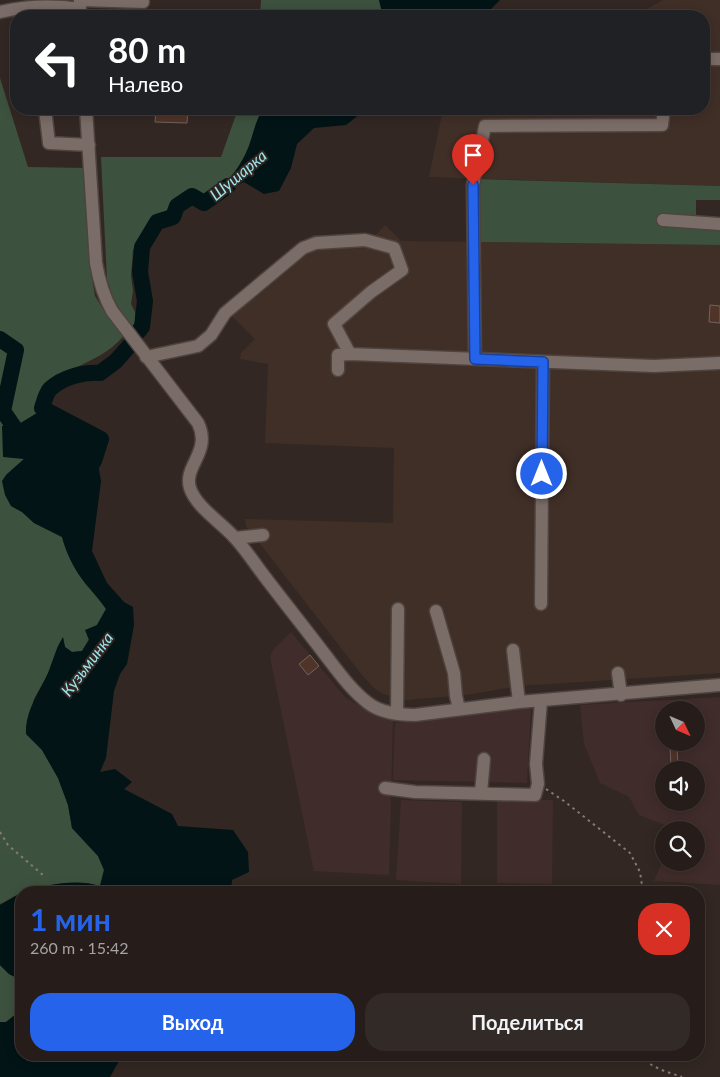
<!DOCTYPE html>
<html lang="ru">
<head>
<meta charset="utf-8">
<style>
  :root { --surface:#261d1a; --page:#322a27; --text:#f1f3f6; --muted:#a4a2a2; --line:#423b39; --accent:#2563eb }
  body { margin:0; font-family:Lato,sans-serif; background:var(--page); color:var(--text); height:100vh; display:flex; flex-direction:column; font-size:19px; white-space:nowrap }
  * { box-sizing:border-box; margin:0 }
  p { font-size:16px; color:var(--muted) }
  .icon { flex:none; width:28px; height:28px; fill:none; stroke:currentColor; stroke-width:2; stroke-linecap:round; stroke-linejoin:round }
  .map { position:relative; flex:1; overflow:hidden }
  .sheet { position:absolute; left:15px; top:886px; width:690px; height:175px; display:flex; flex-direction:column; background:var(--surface); border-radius:20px; box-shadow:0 2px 12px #0003,0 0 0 1px var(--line) }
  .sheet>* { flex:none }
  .top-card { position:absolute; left:10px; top:10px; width:700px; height:105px; border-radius:20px; box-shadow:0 2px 12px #0003,0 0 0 1px var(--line); background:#202124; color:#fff; overflow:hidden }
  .needle { width:32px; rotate:134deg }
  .controls { position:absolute; left:655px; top:701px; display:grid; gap:10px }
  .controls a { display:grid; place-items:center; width:50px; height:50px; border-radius:50%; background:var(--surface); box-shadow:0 2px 12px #0003,0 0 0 1px var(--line); font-size:25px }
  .pin { position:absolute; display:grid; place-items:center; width:42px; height:42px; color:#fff; margin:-51px -21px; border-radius:50% 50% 50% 0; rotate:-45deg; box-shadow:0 0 5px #0007 }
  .pin .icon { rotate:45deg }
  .me { position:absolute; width:55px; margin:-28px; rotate:0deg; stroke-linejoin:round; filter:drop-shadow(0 0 4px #0008) }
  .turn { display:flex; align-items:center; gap:18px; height:105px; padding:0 15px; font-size:22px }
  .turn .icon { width:65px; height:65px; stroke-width:2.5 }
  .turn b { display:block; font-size:35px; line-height:42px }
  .round { display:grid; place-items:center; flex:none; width:52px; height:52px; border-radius:20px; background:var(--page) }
  .head { display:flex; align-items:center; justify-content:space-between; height:85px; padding:0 15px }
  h1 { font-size:30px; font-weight:700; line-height:38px; color:var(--accent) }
  .action { display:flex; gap:10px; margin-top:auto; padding:10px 15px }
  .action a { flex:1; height:58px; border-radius:20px; background:var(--accent); color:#fff; font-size:20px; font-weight:700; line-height:58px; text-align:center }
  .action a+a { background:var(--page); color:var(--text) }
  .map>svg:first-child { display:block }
  .built { fill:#402f27 }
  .industrial { fill:#402c2b; fill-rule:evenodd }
  .green { fill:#3d523e }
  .water { fill:#021416 }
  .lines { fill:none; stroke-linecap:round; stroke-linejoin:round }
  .river { stroke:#021416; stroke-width:16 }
  .building { fill:#503428; stroke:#71645f }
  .minor-casing { stroke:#4e433f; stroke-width:15 }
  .path { stroke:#847b77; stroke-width:2; stroke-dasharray:2.5 4; stroke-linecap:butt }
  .minor { stroke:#7a6c66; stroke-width:12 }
  .route-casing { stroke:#184099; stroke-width:12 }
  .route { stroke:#2563eb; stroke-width:9 }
  .labels { text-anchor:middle; stroke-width:4; stroke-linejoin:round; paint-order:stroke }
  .water-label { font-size:16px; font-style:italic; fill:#9be7ee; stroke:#322723 }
</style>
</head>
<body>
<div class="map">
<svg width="720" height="1077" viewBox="0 0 720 1077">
  <rect width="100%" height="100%" fill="#322723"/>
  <path class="built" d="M663,0H720V186L429,177L443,109H704V16H634Z
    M385,225L401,241L720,245V673L518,686L466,695L407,700L383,694L374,688L362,675L246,526L245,519L393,523L394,448L265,443L268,364L240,359L241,353L255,339L223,307L313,235L373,238Z"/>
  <path class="industrial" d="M291,632L345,697L378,717L393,721L389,875L314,871L271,662L270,656L273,650Z
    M720,697V885L654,881L664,857V862H696V830H675V829L639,815L629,797L600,783L584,744L580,705ZM664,710H696V742H664ZM664,770H696V802H664Z
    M531,707L527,783L393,780L395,723Z
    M497,799L553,800L552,884L497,883Z
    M401,800L462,802L461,884L396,880Z"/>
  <path class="green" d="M261,0H379L383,16H260Z
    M0,78L28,167L87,168L90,268L95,296L103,309L124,335C109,354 92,359 72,370L79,380L64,384L58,382L56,388C46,392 43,405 34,412L42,410L19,424L24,459L6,475L11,506L22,512L34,523L62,537C67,556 78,576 91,590C97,597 101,602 106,609L82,651L72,652L65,647L63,638L58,646L48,674L34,699L26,734L42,750L58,778L68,805L72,828L98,856L104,870L100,886C75,883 45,882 21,893C14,896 7,901 0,904Z
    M238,109H263C254,123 253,139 246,153C237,171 222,192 203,199L192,191L184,192L171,202L167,211L152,220L142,233L133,250L131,276L133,291L131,304L135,312V322L132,327L115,303L107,280L101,157H221Z
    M477,179L720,186V200H696V227L720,228V245L481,242L477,231Z
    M0,965L9,974L21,980V1010L6,1022H0Z"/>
  <path class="water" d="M379,0H500L490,10L471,11L449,16H383Z
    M263,109H382L365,110L346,125L314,128L297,144L291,168L279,191L264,194L244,182L227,190L211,201L208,197C224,186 238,171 246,153C253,138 254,123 263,109Z
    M42,410L101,441L99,470L101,481L92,551L107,583L124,602L133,607L134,625L127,664L120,674L114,691L106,758L100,772L115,769L132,782L124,789L172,814L178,826L233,830L248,852L249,872L232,880L231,892H22C45,885 76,878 100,886L104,870L98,856L72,828L68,805L58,778L42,750L26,734C25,711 39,693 48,673C53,661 56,648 63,637L65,647L72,652L82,651L89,640L85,630L97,625L106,609C101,602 97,597 91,590C77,575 67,556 62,537L34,523L22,512L11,506L5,495L2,481L6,475L24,459L3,457L2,426L19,424Z
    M21,893V980L9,974L0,965V905Z
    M21,1010V1055H119V1061L110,1077H0V1022H6Z"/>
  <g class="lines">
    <path class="river" d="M139,331L142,327L145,301L140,272L142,247L157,222L173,217L177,206L192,196L204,203L228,186
      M0,339L16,350L3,411L25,443
      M94,461L101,439L42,408C44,402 46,393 50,389C63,377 83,372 100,373L116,361L130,345"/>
  </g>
  <path class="building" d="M156,109H188L187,123L155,122Z
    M710,305L720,306V323L709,322Z
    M310,655L319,666L308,675L299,664Z
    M670,748H677L678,765H671Z"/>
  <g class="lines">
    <g class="minor-casing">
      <path id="minor" d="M80,9V0L143,2
        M0,12C26,6 53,5 80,9L81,16
        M704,59H720
        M45,109L49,143L89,145
        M86,109L96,263C99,281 103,295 112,311L198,423C212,452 183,466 190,488C196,507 222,523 235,538C246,550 255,564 265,577C284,602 304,627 323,652C337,670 350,689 368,703C381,713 400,715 415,715L519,702L720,685
        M663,220L720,224
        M146,357L198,346L211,335L225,313L303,248L316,243L365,240L394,248L402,270L371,292L334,324L350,354L654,366L720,363
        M475,359L473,185L485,126L662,125L664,109
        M338,370V355L350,354
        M235,538L263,535
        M541,604L543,362
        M436,611L454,673L456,696L459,709
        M513,650L519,702
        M618,673L621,695
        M397,714L398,609
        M385,788L415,792L535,795L538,784L536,764L541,701
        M481,793L484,759"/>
    </g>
    <path class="path" d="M546,789L564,801L630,853L640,872L643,892
      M0,832L8,845L44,876
      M641,1055C650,1068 668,1072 682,1077"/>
    <use href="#minor" class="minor"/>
  </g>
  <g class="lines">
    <g class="route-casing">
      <path id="route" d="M473,185L475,359L543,362L542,474"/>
    </g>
    <use href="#route" class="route"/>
  </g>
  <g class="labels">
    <g class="water-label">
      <text transform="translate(238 175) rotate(-40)" y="6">Шушарка</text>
      <text transform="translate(87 664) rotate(-53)" y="6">Кузьминка</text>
    </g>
  </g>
</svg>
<div class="controls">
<a><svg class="needle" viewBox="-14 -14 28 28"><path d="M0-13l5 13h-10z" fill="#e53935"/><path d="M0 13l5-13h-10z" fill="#a4a2a2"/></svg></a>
<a><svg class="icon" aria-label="sound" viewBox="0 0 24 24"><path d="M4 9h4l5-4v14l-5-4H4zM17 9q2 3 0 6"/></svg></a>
<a><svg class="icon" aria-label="search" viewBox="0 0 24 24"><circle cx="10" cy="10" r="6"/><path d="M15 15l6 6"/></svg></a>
</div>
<div class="pin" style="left:473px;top:185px;background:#d93025"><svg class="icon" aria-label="arrive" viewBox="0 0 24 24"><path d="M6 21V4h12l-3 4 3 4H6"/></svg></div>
<svg class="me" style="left:542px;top:474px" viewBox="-20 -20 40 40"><circle r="17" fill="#2563eb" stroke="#fff" stroke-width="3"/><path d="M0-11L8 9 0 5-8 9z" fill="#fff"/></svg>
<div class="top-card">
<div class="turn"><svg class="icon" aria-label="left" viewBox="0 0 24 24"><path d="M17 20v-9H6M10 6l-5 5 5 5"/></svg><div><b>80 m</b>Налево</div></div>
</div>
<section class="sheet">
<div class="head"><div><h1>1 мин</h1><p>260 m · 15:42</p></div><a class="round" style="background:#d93025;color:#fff"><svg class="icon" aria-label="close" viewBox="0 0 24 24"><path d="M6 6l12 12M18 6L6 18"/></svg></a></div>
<div class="action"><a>Выход</a><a>Поделиться</a></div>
</section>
</div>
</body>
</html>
